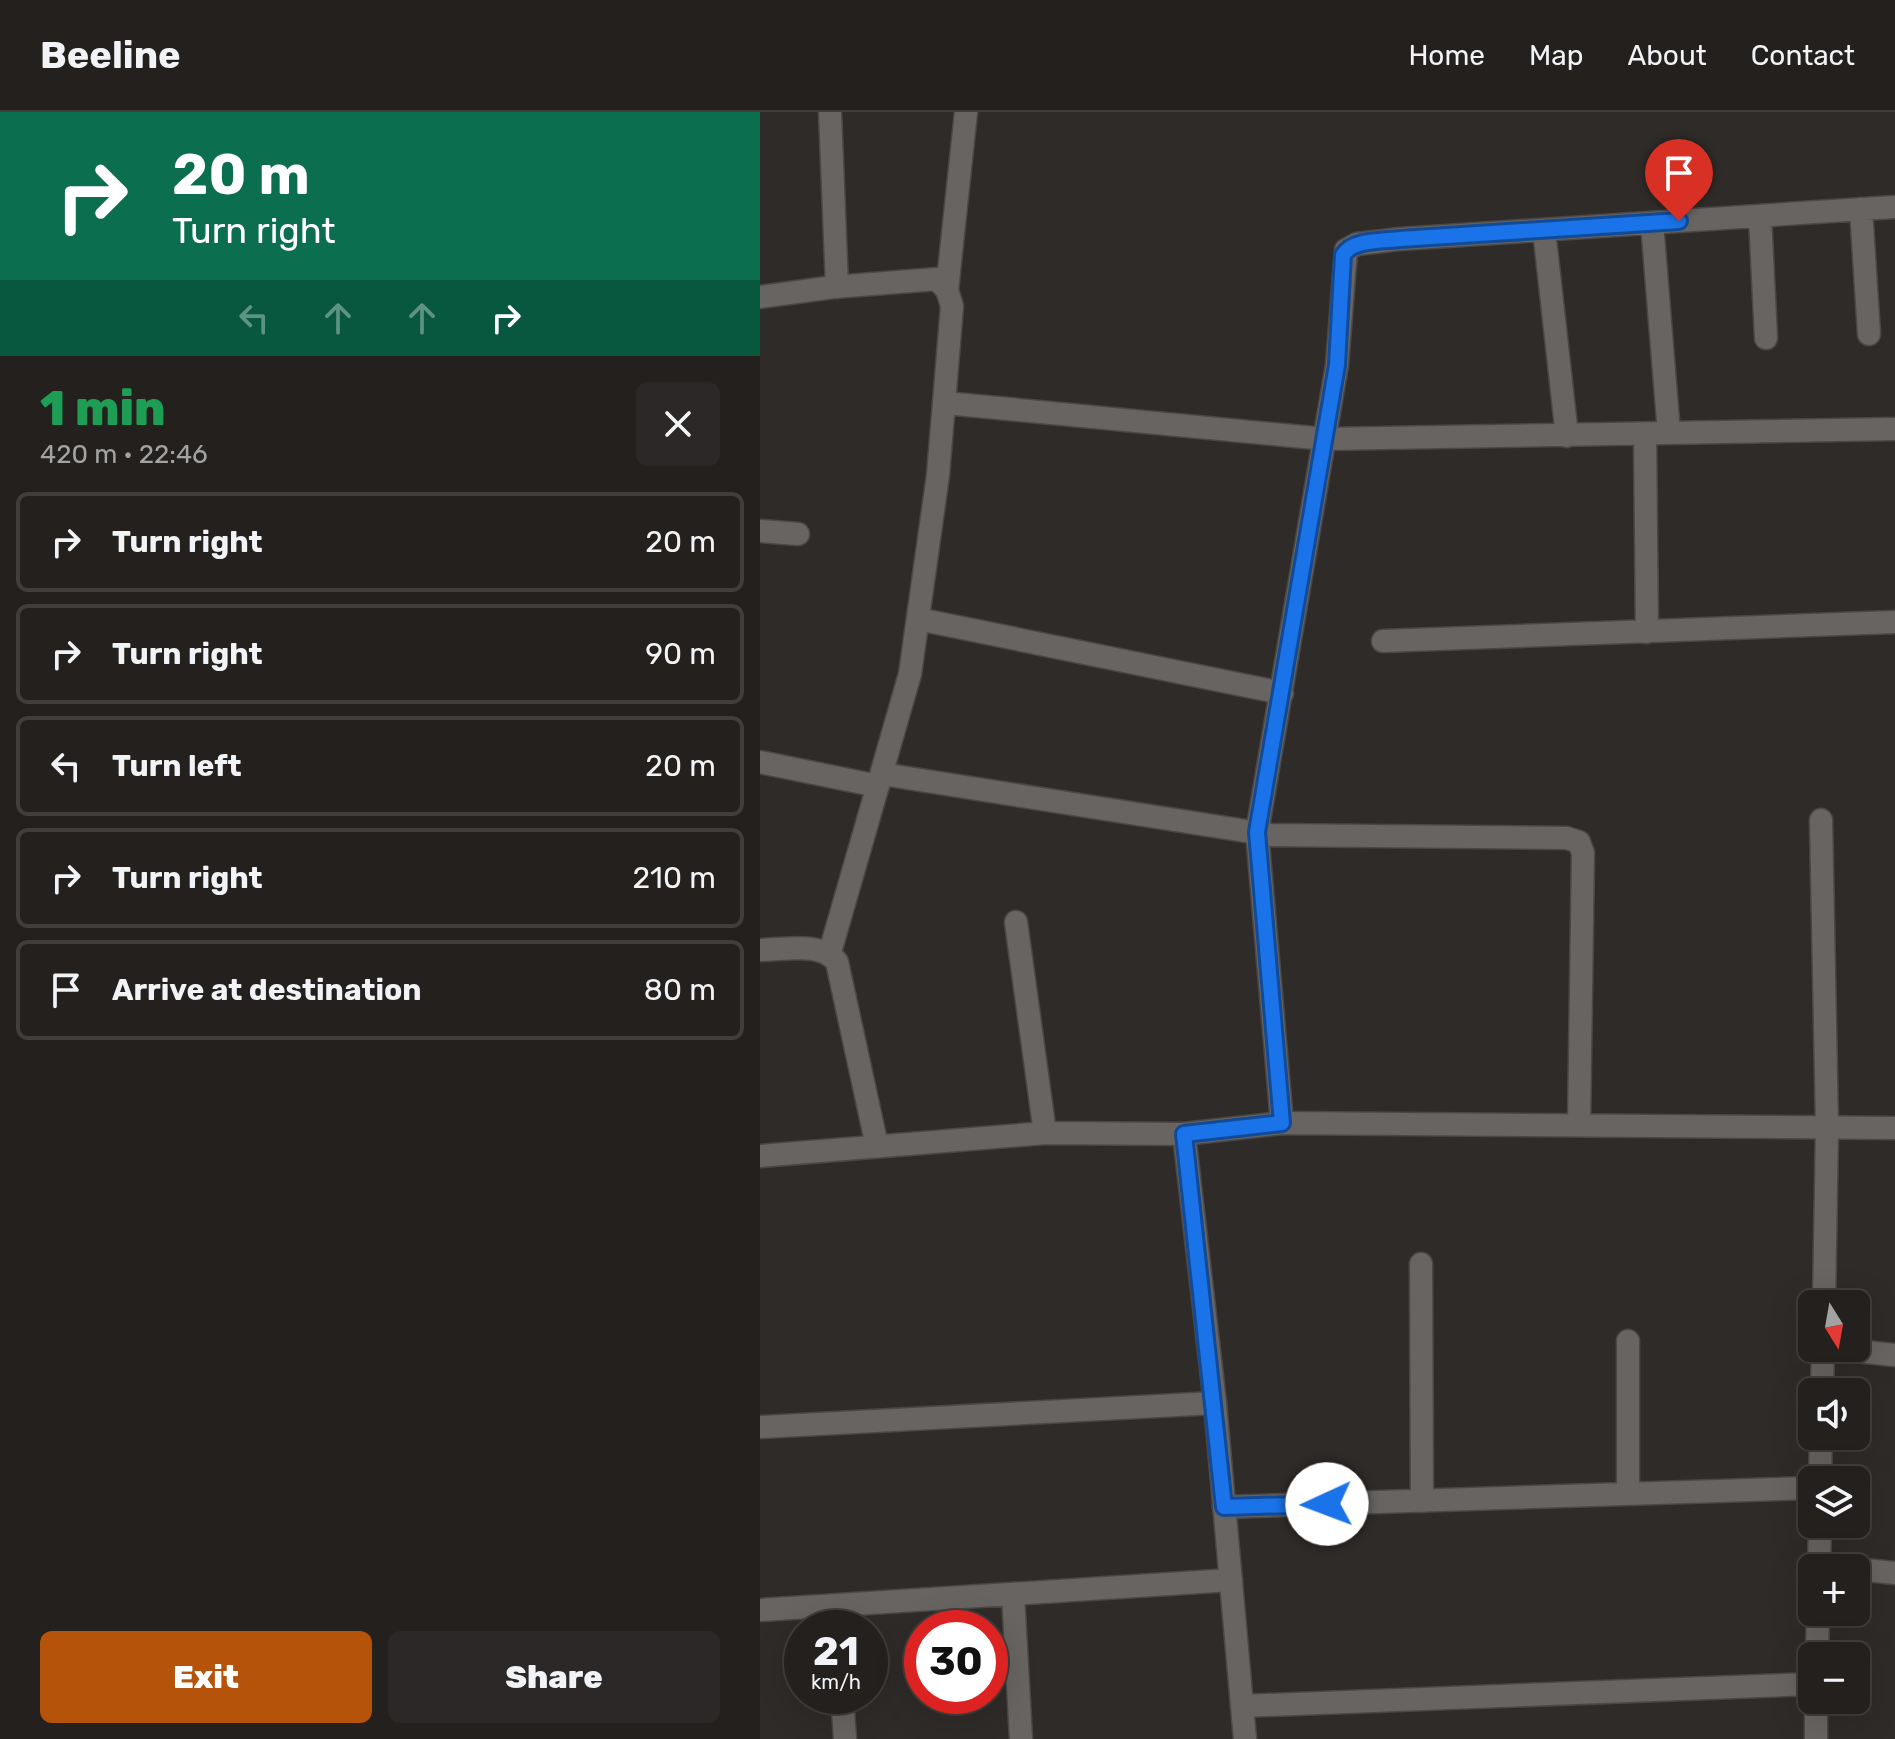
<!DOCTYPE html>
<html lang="en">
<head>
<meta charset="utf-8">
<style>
  :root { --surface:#23201e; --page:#2b2827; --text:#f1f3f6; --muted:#a3a3a4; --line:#403e3c; --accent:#b45309 }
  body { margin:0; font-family:Rubik,sans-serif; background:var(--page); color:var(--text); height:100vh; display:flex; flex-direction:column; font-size:30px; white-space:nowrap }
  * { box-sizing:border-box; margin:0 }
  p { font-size:26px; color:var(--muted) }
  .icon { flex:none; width:44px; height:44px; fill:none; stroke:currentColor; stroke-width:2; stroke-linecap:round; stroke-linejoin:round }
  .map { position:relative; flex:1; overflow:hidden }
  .drawer { display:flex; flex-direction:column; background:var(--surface); width:760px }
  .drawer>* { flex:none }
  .hud { background:#0b6e4f; color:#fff; overflow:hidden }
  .needle { width:52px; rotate:169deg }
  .controls { position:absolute; left:1038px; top:1178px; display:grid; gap:16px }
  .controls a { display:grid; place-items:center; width:72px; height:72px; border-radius:12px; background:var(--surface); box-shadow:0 8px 32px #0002,0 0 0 2px var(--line); font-size:40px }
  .speed { position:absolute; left:24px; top:1498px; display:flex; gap:16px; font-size:40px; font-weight:700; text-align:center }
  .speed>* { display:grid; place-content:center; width:104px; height:104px; border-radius:50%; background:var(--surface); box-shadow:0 8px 32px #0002,0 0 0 2px var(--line); line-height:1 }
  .speed small { font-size:20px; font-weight:400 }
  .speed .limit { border:12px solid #d22; background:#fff; color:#111 }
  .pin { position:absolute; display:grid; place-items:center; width:68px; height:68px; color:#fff; margin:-82px -34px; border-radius:50% 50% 50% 0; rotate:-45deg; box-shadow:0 0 8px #0007 }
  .pin .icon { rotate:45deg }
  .me { position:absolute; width:88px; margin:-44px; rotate:268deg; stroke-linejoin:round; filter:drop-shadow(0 0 6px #0008) }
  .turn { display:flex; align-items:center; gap:28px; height:168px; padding:0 40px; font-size:36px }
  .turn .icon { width:104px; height:104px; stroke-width:2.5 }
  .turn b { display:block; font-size:56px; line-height:68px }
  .lanes { display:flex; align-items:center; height:76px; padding:0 40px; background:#0003; justify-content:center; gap:40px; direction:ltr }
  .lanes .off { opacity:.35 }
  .round { display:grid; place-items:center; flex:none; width:84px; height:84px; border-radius:12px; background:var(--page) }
  .summary { display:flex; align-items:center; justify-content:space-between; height:136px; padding:0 40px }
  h1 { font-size:48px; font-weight:800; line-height:60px; color:#1e9e55 }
  .action { display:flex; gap:16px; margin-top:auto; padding:16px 40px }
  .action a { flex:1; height:92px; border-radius:12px; background:var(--accent); color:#fff; font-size:32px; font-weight:800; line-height:92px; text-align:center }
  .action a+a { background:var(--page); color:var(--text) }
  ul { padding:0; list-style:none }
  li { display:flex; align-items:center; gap:24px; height:100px; margin:0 16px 12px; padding:0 24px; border:4px solid var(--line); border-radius:12px }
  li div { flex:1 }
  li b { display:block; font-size:30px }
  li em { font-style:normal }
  header { display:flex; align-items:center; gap:48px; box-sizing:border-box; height:112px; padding:0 40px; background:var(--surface); border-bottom:2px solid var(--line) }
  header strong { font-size:38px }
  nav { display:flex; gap:44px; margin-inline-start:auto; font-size:28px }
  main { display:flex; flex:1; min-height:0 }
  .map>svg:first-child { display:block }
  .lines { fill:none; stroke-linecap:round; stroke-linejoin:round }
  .minor-casing { stroke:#4b4745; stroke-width:25 }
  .tertiary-casing { stroke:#4b4745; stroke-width:25 }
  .minor { stroke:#686461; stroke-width:22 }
  .tertiary { stroke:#686461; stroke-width:22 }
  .route-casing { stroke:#114b97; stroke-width:20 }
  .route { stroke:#1a73e8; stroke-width:14 }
</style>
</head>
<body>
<header>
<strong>Beeline</strong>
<nav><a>Home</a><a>Map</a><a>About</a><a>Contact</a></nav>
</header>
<main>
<section class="drawer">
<div class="hud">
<div class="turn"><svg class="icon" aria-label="right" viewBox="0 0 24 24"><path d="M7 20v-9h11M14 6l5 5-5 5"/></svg><div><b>20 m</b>Turn right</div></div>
<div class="lanes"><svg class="icon off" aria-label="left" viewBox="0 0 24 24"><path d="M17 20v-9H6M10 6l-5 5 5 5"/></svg><svg class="icon off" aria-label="ahead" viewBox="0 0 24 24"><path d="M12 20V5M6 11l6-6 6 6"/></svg><svg class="icon off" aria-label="ahead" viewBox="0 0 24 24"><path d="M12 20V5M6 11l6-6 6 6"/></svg><svg class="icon" aria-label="right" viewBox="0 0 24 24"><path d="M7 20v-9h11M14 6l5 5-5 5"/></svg></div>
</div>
<div class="summary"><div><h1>1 min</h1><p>420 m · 22:46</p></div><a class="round"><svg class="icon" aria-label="close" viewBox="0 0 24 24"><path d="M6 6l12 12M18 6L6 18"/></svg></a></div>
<ul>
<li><svg class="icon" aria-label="right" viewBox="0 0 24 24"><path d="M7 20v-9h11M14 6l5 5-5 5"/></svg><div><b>Turn right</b></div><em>20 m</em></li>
<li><svg class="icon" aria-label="right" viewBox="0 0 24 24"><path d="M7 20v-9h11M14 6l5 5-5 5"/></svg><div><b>Turn right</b></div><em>90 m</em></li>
<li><svg class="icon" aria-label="left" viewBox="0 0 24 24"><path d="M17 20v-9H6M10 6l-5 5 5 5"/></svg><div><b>Turn left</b></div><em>20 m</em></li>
<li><svg class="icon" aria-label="right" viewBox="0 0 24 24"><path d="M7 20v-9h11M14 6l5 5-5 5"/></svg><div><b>Turn right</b></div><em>210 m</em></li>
<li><svg class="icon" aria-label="arrive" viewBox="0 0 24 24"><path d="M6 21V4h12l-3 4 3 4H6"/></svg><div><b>Arrive at destination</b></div><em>80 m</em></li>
</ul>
<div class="action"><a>Exit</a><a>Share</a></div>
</section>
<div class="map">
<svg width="1135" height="1627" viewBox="0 0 1135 1627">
  <rect width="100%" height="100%" fill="#2f2b28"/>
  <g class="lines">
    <g class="minor-casing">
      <path id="minor" d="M70,0L77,175
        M1101,97L1109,222
        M1000,104L1006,226
        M892,111L909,321
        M784,118L807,324
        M187,178L206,0
        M0,185L74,175L177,167L187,178L192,194L178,363L150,562L70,840
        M185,291L565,327L1135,317
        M885,322L887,520
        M0,419L38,422
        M158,507L522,581
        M623,529L1135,510
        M0,650L118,674
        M122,662L511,723L807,726L819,730L823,741L819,1013
        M1061,708L1067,1015L1064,1192
        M256,810L285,1021
        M0,838C25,838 61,829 77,850L117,1034
        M522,1011L497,720L577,253L586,138L597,132L640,127L1135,95
        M0,1044L285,1021L424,1022
        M661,1152L662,1389
        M1067,1236L1135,1243
        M1062,1280L1063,1236
        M0,1315L455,1291
        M1060,1368L1061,1324
        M868,1382V1229
        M464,1395L1052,1376
        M1059,1456L1060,1412
        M1096,1457L1135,1461
        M253,1482L261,1627
        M0,1498L471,1468
        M1057,1544L1058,1500
        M82,1584L85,1627
        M482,1594L1052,1572
        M1056,1627V1588"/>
    </g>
    <g class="tertiary-casing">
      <path id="tertiary" d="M485,1627L455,1291L424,1022L522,1011L1135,1016"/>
    </g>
    <use href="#minor" class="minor"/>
    <use href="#tertiary" class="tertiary"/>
  </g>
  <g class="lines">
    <g class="route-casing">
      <path id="route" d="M567,1392L464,1395L424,1022L522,1011L497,720L577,253L583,143C593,127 623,129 640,127L919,109"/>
    </g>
    <use href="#route" class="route"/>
  </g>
</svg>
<div class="controls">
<a><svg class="needle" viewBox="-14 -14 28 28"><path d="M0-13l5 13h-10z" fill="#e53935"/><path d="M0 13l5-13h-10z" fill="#a3a3a4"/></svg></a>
<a><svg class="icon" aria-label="sound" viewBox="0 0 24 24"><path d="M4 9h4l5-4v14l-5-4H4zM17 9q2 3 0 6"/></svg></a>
<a><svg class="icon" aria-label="layers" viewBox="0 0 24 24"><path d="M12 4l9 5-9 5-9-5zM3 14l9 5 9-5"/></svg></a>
<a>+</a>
<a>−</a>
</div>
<div class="speed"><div>21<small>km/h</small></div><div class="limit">30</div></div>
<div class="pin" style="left:919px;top:109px;background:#d93025"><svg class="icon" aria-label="arrive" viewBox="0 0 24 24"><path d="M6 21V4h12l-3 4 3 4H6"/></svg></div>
<svg class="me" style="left:567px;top:1392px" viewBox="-20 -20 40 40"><circle r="19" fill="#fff"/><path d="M0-13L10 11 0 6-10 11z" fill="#1a73e8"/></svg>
</div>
</main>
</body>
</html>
